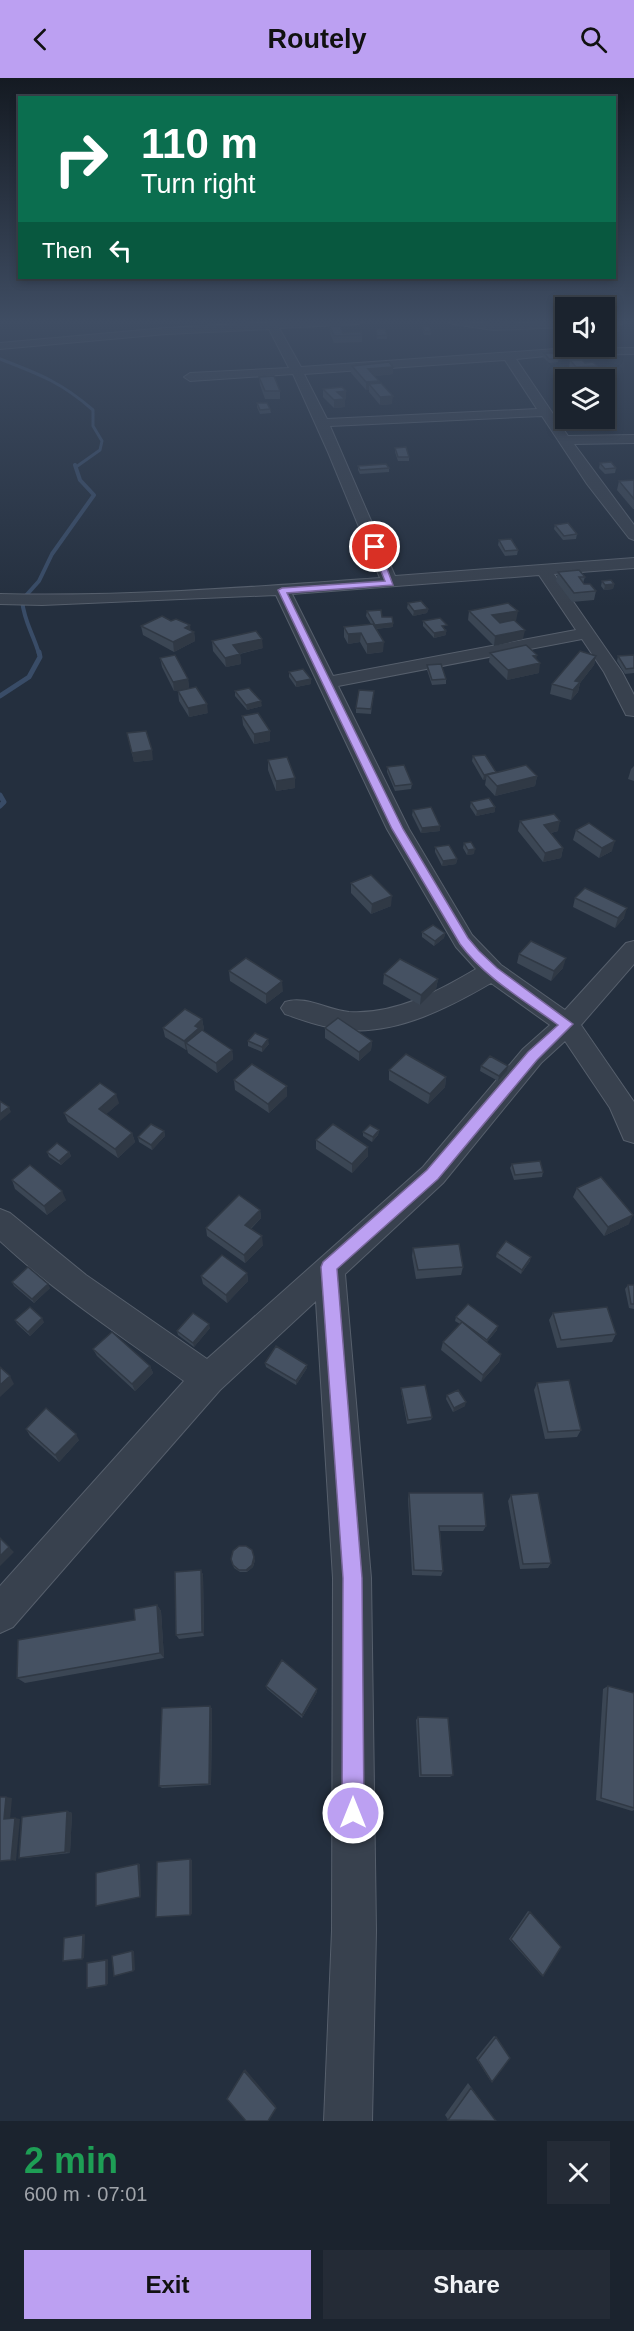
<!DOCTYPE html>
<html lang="en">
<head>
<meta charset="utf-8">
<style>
  :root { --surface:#1b232e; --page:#242b36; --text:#f1f3f6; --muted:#a0a4aa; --line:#39404a; --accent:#bca0f2 }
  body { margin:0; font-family:Helvetica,sans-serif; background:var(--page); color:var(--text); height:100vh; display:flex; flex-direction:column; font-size:22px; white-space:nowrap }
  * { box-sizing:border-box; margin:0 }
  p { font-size:20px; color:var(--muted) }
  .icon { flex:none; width:33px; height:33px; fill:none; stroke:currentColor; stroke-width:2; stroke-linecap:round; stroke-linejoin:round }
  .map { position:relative; height:2043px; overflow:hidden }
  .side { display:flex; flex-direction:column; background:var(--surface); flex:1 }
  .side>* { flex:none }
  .hud { position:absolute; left:18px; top:18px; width:598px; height:183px; border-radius:0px; box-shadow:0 3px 9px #0003,0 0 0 2px var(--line); background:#0b6e4f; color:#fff; overflow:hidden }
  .tools { position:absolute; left:555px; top:219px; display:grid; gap:12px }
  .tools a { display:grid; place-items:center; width:60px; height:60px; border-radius:0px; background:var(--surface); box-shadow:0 3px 9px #0003,0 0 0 2px var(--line); font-size:30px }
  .pin { position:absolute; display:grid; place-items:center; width:51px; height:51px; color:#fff; margin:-26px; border:3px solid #fff; border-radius:50%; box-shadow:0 2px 6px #0007 }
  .me { position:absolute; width:66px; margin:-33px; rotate:0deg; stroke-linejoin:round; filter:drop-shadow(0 0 4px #0008) }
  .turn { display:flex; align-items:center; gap:21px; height:126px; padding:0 24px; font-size:27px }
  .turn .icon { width:78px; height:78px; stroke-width:2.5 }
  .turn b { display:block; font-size:42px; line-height:51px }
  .then { display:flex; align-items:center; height:57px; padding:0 24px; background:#0003; gap:12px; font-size:22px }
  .round { display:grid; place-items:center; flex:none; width:63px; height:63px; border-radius:0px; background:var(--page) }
  .headline { display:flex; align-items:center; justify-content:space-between; height:102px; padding:0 24px }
  h1 { font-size:36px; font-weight:700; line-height:45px; color:#1e9e55 }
  .cta { display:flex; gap:12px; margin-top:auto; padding:12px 24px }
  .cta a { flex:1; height:69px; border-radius:0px; background:var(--accent); color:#111; font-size:24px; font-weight:700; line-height:69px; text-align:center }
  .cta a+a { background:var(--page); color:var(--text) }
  header { display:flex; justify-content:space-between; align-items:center; height:78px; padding:0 24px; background:var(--accent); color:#111; font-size:27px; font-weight:700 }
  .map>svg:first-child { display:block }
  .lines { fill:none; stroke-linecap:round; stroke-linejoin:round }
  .stream-far2 { stroke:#394c67; stroke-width:3 }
  .stream-far1 { stroke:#394c67; stroke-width:4 }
  .stream { stroke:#394c67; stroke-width:5 }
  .minor-casing { stroke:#565f6c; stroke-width:2 }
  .minor { fill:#38414e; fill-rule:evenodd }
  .wall { fill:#3b4654 }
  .shaded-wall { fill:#303945 }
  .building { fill:#455162; stroke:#303945; stroke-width:1.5 }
  .route { fill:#bca0f2; stroke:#7a689d; stroke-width:1.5 }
</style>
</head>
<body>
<header><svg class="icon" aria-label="back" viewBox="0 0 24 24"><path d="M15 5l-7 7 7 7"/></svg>Routely<svg class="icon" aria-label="search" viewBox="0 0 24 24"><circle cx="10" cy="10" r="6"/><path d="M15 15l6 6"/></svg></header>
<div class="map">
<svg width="634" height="2043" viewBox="0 0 634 2043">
  <rect width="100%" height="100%" fill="#242f3e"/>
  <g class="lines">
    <path class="stream-far2" d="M0,281C39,296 61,304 93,332V348L102,363L100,372L76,389"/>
    <path class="stream-far1" d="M39,576C33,555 24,544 22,522L39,503L52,476L94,417L80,402L75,387"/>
    <path class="stream" d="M0,618L29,599L40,579L39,574
      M0,717L4,724L0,728"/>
    <g class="minor-casing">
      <path id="minor" d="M295,243H364L359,246L279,250L301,289L556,271L634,270V276L556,277L516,281L568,358L634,357V365L574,366L634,447V462L629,460L587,406L542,338L330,348L395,498L634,480V490L554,496L622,594L634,617V638L626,637L624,633L604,594L582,561L338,608L409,751L472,857L501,887L565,932L626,865L634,863V886L581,947L634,1024V1065L624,1062L610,1030L565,963L541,985L443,1105L345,1196L371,1500L376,1853L372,2043H324L332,1853L333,1500L316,1223L220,1312L13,1549L0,1555V1508L184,1303C121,1258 57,1216 0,1163V1131L10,1135L86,1197L207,1281L423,1089L523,971L550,947L491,905C450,929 398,956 348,952C327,951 305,943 285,936L281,930L285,924C305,917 328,932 349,934C394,937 437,914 476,891L456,869L387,751L276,517L42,527L0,526V516C125,519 255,509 380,500L328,374L293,296L190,303L184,299L190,295L289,290L269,251L166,256L0,271V265L166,250ZM505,282L537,331L327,341L304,296ZM539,497L576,552L333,598L292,516Z
        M448,243L493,246L566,243V249L493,252L453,246Z
        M604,243H627L622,246L604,248Z"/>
    </g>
    <use href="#minor" class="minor"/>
  </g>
  <path class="wall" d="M604,244L620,250L619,254H609L604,250Z
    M330,248L343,255L362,257V264L334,265L330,255Z
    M422,248L431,254V257H424L422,252Z
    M376,251L387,257V261H377Z
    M544,275L559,281L558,284L549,285L543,279Z
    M570,282L597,288L595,296L575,297L569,290Z
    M352,288L393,289V296L375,298L392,326L380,327L369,314V312H366L351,295Z
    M259,299L280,313V321H265L260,307Z
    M323,311L346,321H345V329L334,330L323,319Z
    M257,325L270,331L271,335L260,336L257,329Z
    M395,370L409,379V383H398L395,374Z
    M600,385L616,390L615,395L605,396L599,390Z
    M358,388L389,390V394L360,396L358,392Z
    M634,402V431H633L617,412L619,403Z
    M555,447L577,456L576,461L563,462L554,451Z
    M499,462L518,472L517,477L505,478L498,467Z
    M558,494L585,499L583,505L596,513L594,522L572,524L556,503Z
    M602,503L614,506L613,511L604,512L601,508Z
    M408,525L428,531L427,535L413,538L407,530Z
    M367,533L393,545V549L376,551L383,574L367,576L360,564L348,566L344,559V549L371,546L366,538Z
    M469,533L516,543H515L523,561L494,568L468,542Z
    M423,543L447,552H446V557L434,560L423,548Z
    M141,548L190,552L194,554L195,563L174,574L143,557Z
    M212,563L263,570L240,576L241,586L226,589L213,573Z
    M490,575L536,581L539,595L507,602L489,584Z
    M634,577V595L625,596L617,583L618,578Z
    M596,578L594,587L580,605L578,614L571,622L550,616L552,606Z
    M160,580L188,601L189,610L174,613L162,589Z
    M427,587L446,601V606L432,607L427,592Z
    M289,594L311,601V606L296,609L289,599Z
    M178,613L208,635L189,639L179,623Z
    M235,613L262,628L247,632L235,618Z
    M374,613L371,636L356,635V630Z
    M242,638L270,653V663L254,666L243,647Z
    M127,655L153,682L134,684Z
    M473,678L496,694L537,698L535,708L495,718L485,707L486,701L483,702L472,683Z
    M268,682L295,710L276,713L268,692Z
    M634,688V703L628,701L631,691Z
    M387,689L412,706L411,711L395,713L387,694Z
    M471,724L495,734L476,738L470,729Z
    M413,732L440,753L421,755L412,737Z
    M520,743L558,753L551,755L563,770L561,780L543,784L518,753Z
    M576,752L612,773L599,780L573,762Z
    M464,765L474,776L467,777L463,770Z
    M435,769L457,781L456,786L442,788L435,774Z
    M351,805L391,828L371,836L351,815Z
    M575,820L624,840L615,850L573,829Z
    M422,854L445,855L444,860L434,868L422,859Z
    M519,876L563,890L551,903L517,885Z
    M229,893L283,913L266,926L230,903Z
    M384,896L438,901L436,911L420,927L383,906Z
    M202,941L204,951L200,954L232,972L233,981L217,995L188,975L187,971L186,972L165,959L163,950Z
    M325,950L372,963L371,972L359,983L325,960Z
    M248,963L269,966L262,974L248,968Z
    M481,988H508L507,993L498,1003L480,993Z
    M389,992L446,999L445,1009L428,1026L389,1002Z
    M234,1002L287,1018L269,1035L235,1012Z
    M119,1025L106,1036L132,1055L135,1064L118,1080L68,1044L64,1035Z
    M379,1052L378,1057L372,1064L363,1058V1054Z
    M164,1053L165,1058L152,1072L139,1064L138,1059Z
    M316,1062L368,1069V1078L352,1095L316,1071Z
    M47,1074H69L71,1078L61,1087L49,1079Z
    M512,1086L543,1094L542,1099L514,1102L510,1090Z
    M12,1102L66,1122L47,1137L15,1111Z
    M577,1110L629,1146L604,1158L573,1119Z
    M260,1132L261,1140L251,1151L263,1167L245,1185L207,1158L206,1150Z
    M413,1170L463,1189L461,1197L416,1201L412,1178Z
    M497,1175L530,1183L521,1196L496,1179Z
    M247,1195L248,1203L227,1225L203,1206L201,1198Z
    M12,1204L50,1210L34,1225L14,1208Z
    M628,1207H634V1231L629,1230L625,1211Z
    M553,1235L616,1256L612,1264L557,1270L549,1242Z
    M456,1239L497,1252L487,1264L501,1276L499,1284L481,1304L441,1272L443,1264L460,1246L455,1243Z
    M15,1242L44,1244L30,1258L17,1246Z
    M210,1250L194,1269L178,1257L177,1253Z
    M93,1271L150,1288L153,1295L135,1313L97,1278Z
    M265,1285L307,1287V1290L296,1307L266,1289Z
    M537,1305L581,1352L577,1359L545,1361L534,1312Z
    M401,1310L432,1339L431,1342L407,1346L401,1313Z
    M447,1317L465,1328L453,1334L446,1321Z
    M26,1351L79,1362L59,1384L30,1358Z
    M409,1415L486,1448L483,1453H440L443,1493L441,1498L412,1497L408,1421Z
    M511,1417L551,1485L548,1490L520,1491L508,1423Z
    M255,1482L253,1489L247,1494H240L234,1490L232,1484Z
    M201,1492L203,1497L204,1558L179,1561L176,1557Z
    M157,1527L161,1533L164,1580L25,1605L17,1600L135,1542Z
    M266,1608L317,1614L302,1640L267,1611Z
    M608,1608L634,1615V1732L632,1733L596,1722L603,1611Z
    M210,1628L212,1631L211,1707L162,1710L159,1708Z
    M418,1639L453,1697L450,1699H419L416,1642Z
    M67,1733L72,1735L70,1775L25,1780H19Z
    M528,1833L530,1834L543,1898L541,1897L509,1861Z
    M494,1958L496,1959L490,2002L476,1980Z
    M468,2005L496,2043H449L445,2037Z"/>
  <path class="shaded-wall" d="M509,243H516L515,246L509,247Z
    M393,289V296L368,299V291Z
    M379,303V311L369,306V312H366V304Z
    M346,313V321L337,322V314Z
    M393,318L392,326L380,327V319Z
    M345,321V329L334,330V322Z
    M614,506L613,511L604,512L605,507Z
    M428,531L427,535L413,538L414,533Z
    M518,533L516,543L491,547L492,537Z
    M393,545V549L374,551L375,547Z
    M190,547L191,556L194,554L195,563L174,574L173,564L185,550Z
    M525,552L523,561L494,568L495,558Z
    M446,553V557L434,560V555Z
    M361,555L360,564L348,566V556Z
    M262,561L263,570L234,577L233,567Z
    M384,564L383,574L367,576V566Z
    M240,576L241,586L226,589L225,580Z
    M537,577L535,587L540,585L539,595L507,602L508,592L533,578Z
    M596,578L594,587L580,605L578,614L571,622L575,603Z
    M188,601L189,610L174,613L173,604Z
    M311,601V606L296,609V604Z
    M261,623L262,628L247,632L246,627Z
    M207,626L208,635L189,639L188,630Z
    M270,653V663L254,666V656Z
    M152,672L153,682L134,684L132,675Z
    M496,695L487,697L486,701L483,702L484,697Z
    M537,698L535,708L495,718L497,708Z
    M295,700V710L276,713V703Z
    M495,729V734L476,738L477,733Z
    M560,743L558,753L542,757L544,747Z
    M440,748V753L421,755L422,750Z
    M615,763L612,773L599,780L602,770Z
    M563,770L561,780L543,784L545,775Z
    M475,771L474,776L467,777L468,772Z
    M457,781L456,786L442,788L443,783Z
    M392,818L391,828L371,836L372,826Z
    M627,830L624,840L615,850L618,840Z
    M445,855L444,860L434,868L435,863Z
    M566,880L563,890L551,903L554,893Z
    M438,901L436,911L420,927L421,917Z
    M282,903L283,913L266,926V916Z
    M202,941L204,951L186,965L187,971L186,972L184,963L195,948Z
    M268,961L269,966L262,974V969Z
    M372,963L371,972L359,983V974Z
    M232,972L233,981L217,995L216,985Z
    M508,988L507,993L498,1003L499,998Z
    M446,999L445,1009L428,1026L430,1016Z
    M287,1008V1018L269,1035L268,1026Z
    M116,1016L119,1025L101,1041L99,1031Z
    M9,1029L11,1034L0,1043V1036Z
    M379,1052L378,1057L372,1064L373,1059Z
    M164,1053L165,1058L152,1072L151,1067Z
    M132,1055L135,1064L118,1080L115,1071Z
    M368,1069V1078L352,1095V1086Z
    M69,1074L71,1078L61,1087L59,1083Z
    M62,1113L66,1122L47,1137L44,1128Z
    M260,1132L261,1140L246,1155L245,1147Z
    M633,1137L629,1146L604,1158L608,1149Z
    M262,1158L263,1167L245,1185L244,1177Z
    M531,1179L530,1183L521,1196L522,1192Z
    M247,1195L248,1203L227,1225L226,1217Z
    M48,1206L50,1210L34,1225L32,1221Z
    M42,1240L44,1244L30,1258L28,1254Z
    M209,1246L210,1250L194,1269L193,1265Z
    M498,1248L497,1252L486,1265L487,1262Z
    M501,1276L499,1284L481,1304L483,1297Z
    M307,1287V1290L296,1307V1303Z
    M150,1288L153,1295L135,1313L132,1306Z
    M10,1298L14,1306L0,1319V1307Z
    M466,1324L465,1328L453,1334L454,1330Z
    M76,1356L79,1362L59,1384L55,1377Z
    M9,1469L14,1474L0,1488V1478Z
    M254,1479L255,1482L253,1489L247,1494L246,1492Z
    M201,1492L203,1497L204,1558L202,1554Z
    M157,1527L161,1533L164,1580L160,1575Z
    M317,1611V1614L302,1640V1637Z
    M210,1628L212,1631L211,1707L209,1706Z
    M6,1719L12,1720L10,1742L4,1741Z
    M67,1733L72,1735L70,1775L65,1774Z
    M15,1740L20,1741L16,1783L11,1782Z
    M190,1781L192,1782V1836L190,1837Z
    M138,1786H140L141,1818L140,1819Z
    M85,1856L84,1880L82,1881L83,1857Z
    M132,1873H134L135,1892L133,1893Z
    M108,1881V1906L106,1907V1882Z
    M245,1991L276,2028V2030L244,1993Z"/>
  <path class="building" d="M604,244H613L620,250H610Z
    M330,248H340L343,255L361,254L362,257L334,258Z
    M422,248H429L431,254H425Z
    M376,251H385L387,257L377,258Z
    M544,275H553L559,281H549Z
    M570,282H582L585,285L593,284L597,288L576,289Z
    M389,284L393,289L368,291L379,303L366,304L352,288Z
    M274,298L280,313H265L259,299Z
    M381,305L393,318L380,319L369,306Z
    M342,309L346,313L337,314L345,321L334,322L323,311Z
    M257,325H267L270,331L260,332Z
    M406,369L409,379H398L395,370Z
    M611,384L616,390L605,391L600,385Z
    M386,386L389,390L360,392L358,388Z
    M634,402V421L619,403Z
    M568,445L577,456L564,458L555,447Z
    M511,461L518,472L505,473L499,462Z
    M579,492L585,499H579L584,506H590L596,513L574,515L558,494Z
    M611,502L614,506L605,507L602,503Z
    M421,523L428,531L414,533L408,525Z
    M508,525L518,533L492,537L500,545L514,542L525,552L495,558L469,533Z
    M381,532L382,539H392L393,545L375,547L367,533Z
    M162,538L171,543L176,541L190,547L185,550L194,554L173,564L141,548Z
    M440,540L447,547L442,548L446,553L434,555L423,543Z
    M373,546L384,564L367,566L361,555L348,556L344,549Z
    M256,553L262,561L233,567L240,576L225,580L212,563Z
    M526,567L537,577L533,578L540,585L508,592L490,575Z
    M580,573L596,578L575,603L580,604L573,612L552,606Z
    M175,577L188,601L173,604L160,580Z
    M634,577V590L626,591L618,578Z
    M441,586L446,601L432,602L427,587Z
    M303,591L311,601L296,604L289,594Z
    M196,609L207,626L188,630L178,613Z
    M249,610L261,623L246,627L235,613Z
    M359,612L374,613L371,631L356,630Z
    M258,635L270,653L254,656L242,638Z
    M146,653L152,672L132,675L127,655Z
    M485,677L496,694L484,697L473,678Z
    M287,679L295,700L276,703L268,682Z
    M404,687L412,706L395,708L387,689Z
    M526,687L537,698L497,708L487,697Z
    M489,720L495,729L477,733L471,724Z
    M431,729L440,748L422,750L413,732Z
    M554,736L560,743L544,747L563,770L545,775L520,743Z
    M589,745L615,763L602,770L576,752Z
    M471,764L475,771L468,772L464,765Z
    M449,767L457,781L443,783L435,769Z
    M371,797L392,818L372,826L351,805Z
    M585,810L627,830L618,840L575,820Z
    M433,847L445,855L435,863L422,854Z
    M531,863L566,880L554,893L519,876Z
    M246,880L282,903L266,916L229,893Z
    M400,881L438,901L421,917L384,896Z
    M185,931L202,941L195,948L199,950L184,963L163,950Z
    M338,940L372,963L359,974L325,950Z
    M202,952L232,972L216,985L186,965Z
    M255,955L268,961L262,969L248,963Z
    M406,976L446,999L430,1016L389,992Z
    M490,978L508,988L499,998L481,988Z
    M252,986L287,1008L268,1026L234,1002Z
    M100,1005L116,1016L99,1031L132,1055L115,1071L64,1035Z
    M0,1023L9,1029L0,1036Z
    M151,1046L164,1053L151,1067L138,1059Z
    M333,1046L368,1069L352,1086L316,1062Z
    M370,1047L379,1052L373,1059L363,1054Z
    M57,1065L69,1074L59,1083L47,1074Z
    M540,1083L543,1094L515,1097L512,1086Z
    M30,1087L62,1113L44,1128L12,1102Z
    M601,1099L633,1137L608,1149L577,1110Z
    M239,1117L260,1132L245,1147L262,1158L244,1177L206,1150Z
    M506,1163L531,1179L522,1192L497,1175Z
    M459,1166L463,1189L418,1192L413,1170Z
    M222,1177L247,1195L226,1217L201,1198Z
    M28,1189L48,1206L32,1221L12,1204Z
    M628,1207H634V1226H631Z
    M468,1226L498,1248L487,1262L456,1239Z
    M30,1229L42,1240L28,1254L15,1242Z
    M607,1229L616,1256L561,1262L553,1235Z
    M193,1235L209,1246L193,1265L177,1253Z
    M462,1244L501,1276L483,1297L443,1264Z
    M112,1254L150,1288L132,1306L93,1271Z
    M276,1268L307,1287L296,1303L265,1285Z
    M0,1289L10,1298L0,1307Z
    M569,1302L581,1352L548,1354L537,1305Z
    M425,1307L432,1339L408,1342L401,1310Z
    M458,1312L466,1324L454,1330L447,1317Z
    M46,1330L76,1356L55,1377L26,1351Z
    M409,1415H483L486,1448H439L443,1493L414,1492Z
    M538,1415L551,1485L523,1486L511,1417Z
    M0,1460L9,1469L0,1478Z
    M239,1468H246L252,1472L254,1479L252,1487L246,1492H239L233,1487L231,1481L233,1473Z
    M201,1492L202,1554L176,1557L175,1494Z
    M157,1527L160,1575L17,1600L18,1562L135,1542L134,1531Z
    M282,1582L317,1611L302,1637L266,1608Z
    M608,1608L634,1615V1730L601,1720Z
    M210,1628L209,1706L159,1708L162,1630Z
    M418,1639L448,1640L453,1697H421Z
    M0,1719H6L4,1741L15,1740L11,1782L0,1783Z
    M67,1733L65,1774L19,1780L22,1739Z
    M190,1781V1837L156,1839L157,1784Z
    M138,1786L140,1819L96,1828V1795Z
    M530,1834L561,1869L543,1898L511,1861Z
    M83,1857L82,1881L63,1883L64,1860Z
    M132,1873L133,1893L114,1898L112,1878Z
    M106,1882V1907L87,1910V1885Z
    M496,1959L510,1980L492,2004L478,1982Z
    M244,1993L276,2030L268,2043H246L227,2021Z
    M471,2010L496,2043L448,2042Z"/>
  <linearGradient id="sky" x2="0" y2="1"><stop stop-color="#141a22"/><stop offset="0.46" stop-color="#3f4d63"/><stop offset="1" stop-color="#3f4d63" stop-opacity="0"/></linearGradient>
  <rect width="634" height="529" fill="url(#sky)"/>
  <path class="route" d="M375,467L379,469L393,507L287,515L403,751L468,860L479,873L497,890L573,946L537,982L438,1101L337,1191L362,1500L364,1735L361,1742L353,1746L346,1742L342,1735L343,1500L321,1189L323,1184L427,1092L528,974L558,947C524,922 485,900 460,866L392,751L278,512L282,510L385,503L371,469Z"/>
</svg>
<div class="tools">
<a><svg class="icon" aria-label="sound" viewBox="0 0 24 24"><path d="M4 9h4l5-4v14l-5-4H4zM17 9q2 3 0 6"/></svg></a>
<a><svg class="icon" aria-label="layers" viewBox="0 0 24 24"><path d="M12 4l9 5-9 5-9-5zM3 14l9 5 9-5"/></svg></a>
</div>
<div class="pin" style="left:375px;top:469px;background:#d93025"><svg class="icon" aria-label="arrive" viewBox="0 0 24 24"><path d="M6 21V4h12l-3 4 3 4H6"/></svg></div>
<svg class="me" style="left:353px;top:1735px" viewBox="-20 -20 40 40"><circle r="17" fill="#bca0f2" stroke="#fff" stroke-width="3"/><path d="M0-11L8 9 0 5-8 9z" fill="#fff"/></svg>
<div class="hud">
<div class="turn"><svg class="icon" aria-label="right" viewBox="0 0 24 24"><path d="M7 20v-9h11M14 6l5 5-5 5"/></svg><div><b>110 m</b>Turn right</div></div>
<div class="then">Then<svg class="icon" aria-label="left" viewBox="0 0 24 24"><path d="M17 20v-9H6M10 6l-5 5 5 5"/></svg></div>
</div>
</div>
<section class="side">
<div class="headline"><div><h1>2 min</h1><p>600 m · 07:01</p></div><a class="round"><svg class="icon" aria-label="close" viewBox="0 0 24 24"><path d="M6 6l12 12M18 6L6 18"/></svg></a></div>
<div class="cta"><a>Exit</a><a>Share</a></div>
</section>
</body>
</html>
